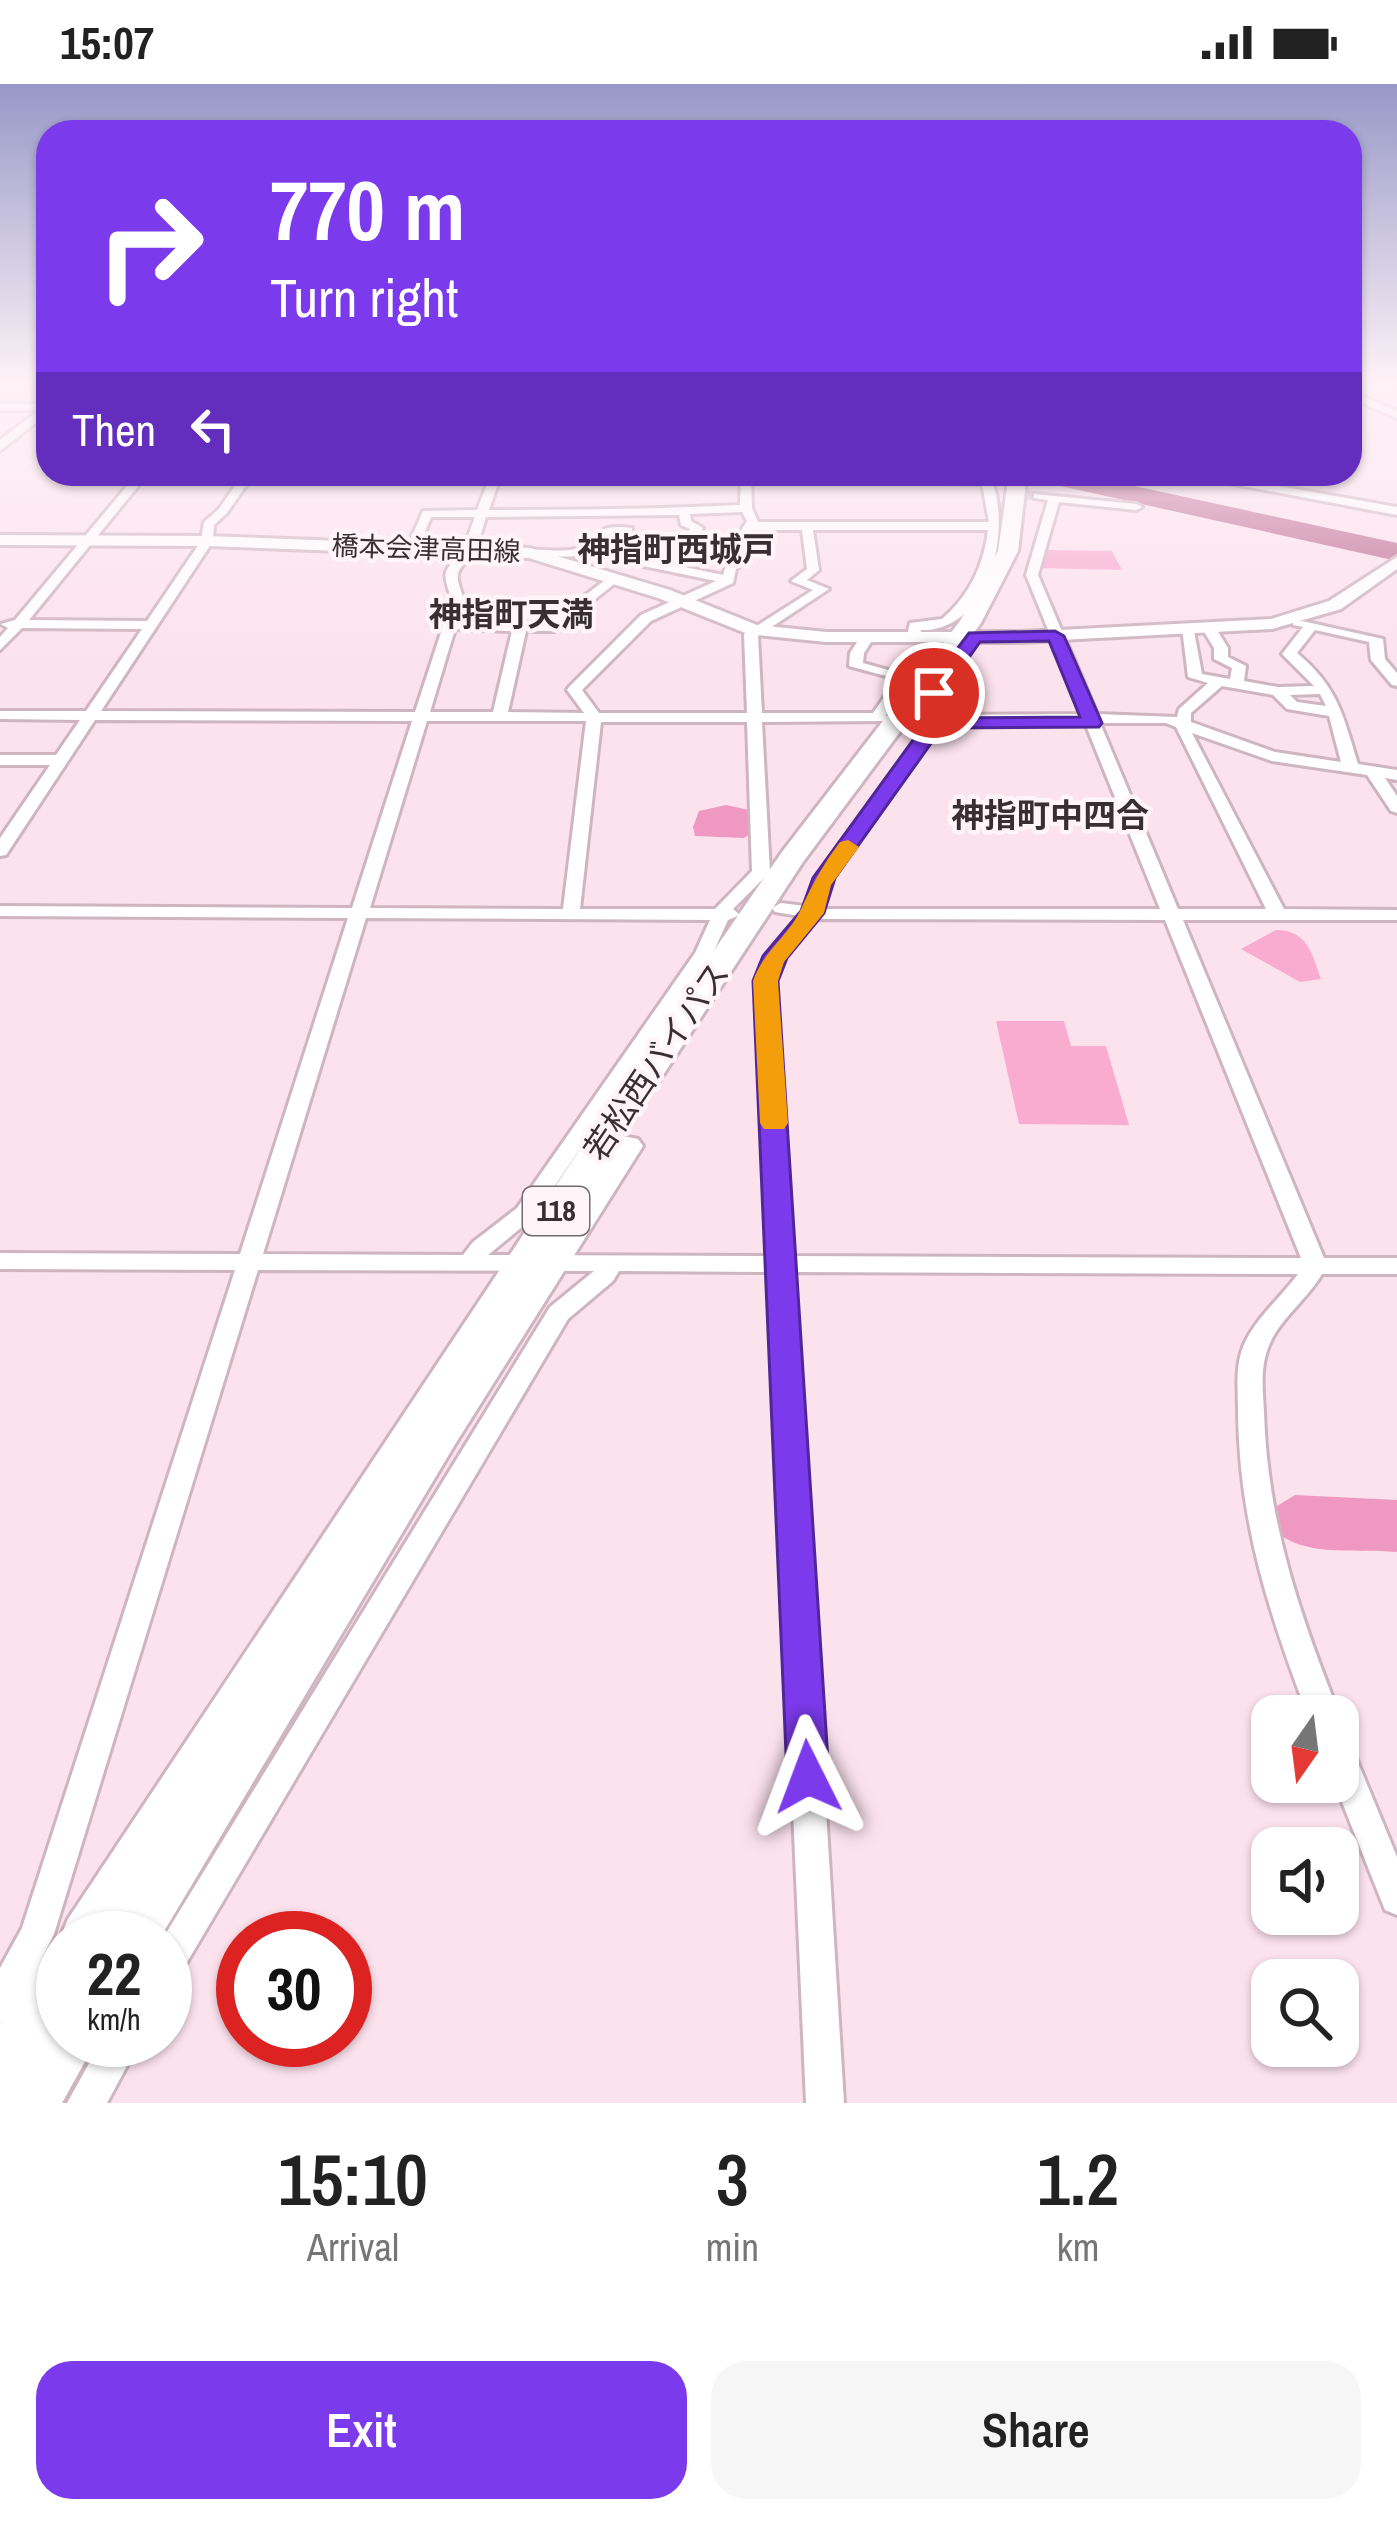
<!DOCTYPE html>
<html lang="en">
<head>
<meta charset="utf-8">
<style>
  :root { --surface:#fff; --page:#f6f6f6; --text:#222; --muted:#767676; --accent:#7c3aed }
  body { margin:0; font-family:"Archivo Narrow","Noto Sans JP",sans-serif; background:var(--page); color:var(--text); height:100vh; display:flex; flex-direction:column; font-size:45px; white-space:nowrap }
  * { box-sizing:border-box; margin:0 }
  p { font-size:39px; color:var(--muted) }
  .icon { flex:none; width:66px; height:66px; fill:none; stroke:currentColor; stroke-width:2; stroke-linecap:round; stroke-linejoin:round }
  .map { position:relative; height:2019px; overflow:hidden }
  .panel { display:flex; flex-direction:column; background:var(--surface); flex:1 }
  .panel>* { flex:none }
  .banner { position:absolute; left:36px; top:36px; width:1326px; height:366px; border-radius:36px; box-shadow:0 3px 9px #0004; background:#7c3aed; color:#fff; overflow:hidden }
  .needle { width:78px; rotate:194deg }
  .buttons { position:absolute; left:1251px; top:1611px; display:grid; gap:24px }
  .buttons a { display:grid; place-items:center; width:108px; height:108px; border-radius:24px; background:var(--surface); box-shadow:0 3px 9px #0004; font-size:60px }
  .speed { position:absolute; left:36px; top:1827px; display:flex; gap:24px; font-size:60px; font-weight:700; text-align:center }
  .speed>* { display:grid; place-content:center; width:156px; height:156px; border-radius:50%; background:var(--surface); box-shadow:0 3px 9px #0004; line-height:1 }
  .speed small { font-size:30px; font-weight:400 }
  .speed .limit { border:18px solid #d22; background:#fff; color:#111 }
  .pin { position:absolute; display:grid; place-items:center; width:102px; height:102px; color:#fff; margin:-51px; border:6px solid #fff; border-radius:50%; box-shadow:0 3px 12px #0007 }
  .me { position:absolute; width:132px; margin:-66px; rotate:357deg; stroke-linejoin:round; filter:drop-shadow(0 0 9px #0008) }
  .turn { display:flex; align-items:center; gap:42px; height:252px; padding:0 36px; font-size:54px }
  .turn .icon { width:156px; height:156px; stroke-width:2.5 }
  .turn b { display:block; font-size:84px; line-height:102px }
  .then { display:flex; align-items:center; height:114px; padding:0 36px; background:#0003; gap:24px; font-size:45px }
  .eta { display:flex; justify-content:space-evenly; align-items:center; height:204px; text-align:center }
  .eta b { font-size:72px; font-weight:600; line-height:84px }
  .button { display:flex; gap:24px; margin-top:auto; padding:24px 36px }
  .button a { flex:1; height:138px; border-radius:36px; background:var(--accent); color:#fff; font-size:48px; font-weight:600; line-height:138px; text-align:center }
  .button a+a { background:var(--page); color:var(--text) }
  .status { display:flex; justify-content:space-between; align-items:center; height:84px; padding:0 60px; background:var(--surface); direction:ltr }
  .status svg { height:33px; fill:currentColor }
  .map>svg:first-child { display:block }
  .green { fill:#faabd0 }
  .forest { fill:#ef99c2 }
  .water { fill:#bf6d95 }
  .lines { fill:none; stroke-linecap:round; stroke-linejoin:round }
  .minor-tunnel-far1 { stroke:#d5bec8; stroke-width:10; stroke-dasharray:10 6; stroke-linecap:butt }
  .minor-tunnel { stroke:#d5bec8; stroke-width:14; stroke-dasharray:14 6; stroke-linecap:butt }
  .minor-casing { stroke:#ceb5c0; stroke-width:6 }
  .major-casing { stroke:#ceb5c0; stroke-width:6 }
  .highway-casing { stroke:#ceb5c0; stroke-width:6 }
  .minor { fill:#fff; fill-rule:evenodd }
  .major { fill:#fff; fill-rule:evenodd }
  .highway { fill:#fff; fill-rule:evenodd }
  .route { fill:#7c3aed; stroke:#51269a; stroke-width:3 }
  .slow { fill:#f59e0b }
  .labels { text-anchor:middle; stroke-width:9; stroke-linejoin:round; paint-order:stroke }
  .far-street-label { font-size:27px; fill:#392f33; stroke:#fff4f8 }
  .shield { fill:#fff4f8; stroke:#746a6e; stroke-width:3 }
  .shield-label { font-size:30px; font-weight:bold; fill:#392f33 }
  .far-quarter-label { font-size:33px; font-weight:bold; fill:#392f33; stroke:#fff4f8 }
  .street-label { font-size:33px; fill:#392f33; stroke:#fff4f8 }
</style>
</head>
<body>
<div class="status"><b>15:07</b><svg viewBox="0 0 49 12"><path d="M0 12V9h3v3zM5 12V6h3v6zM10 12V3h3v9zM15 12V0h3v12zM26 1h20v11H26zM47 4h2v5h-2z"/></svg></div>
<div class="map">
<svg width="1397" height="2019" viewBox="0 0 1397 2019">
  <rect width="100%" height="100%" fill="#fce2ed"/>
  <path class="green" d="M1045,466L1112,467L1122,486L1036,484Z
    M1276,846C1307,846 1312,869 1321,895L1300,898L1241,865Z
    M996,937H1064L1071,962H1106L1129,1041L1019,1040Z"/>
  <path class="forest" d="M726,721L749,726L753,748L744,754L695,752L693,743L699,727Z
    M1295,1411L1397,1416V1468C1357,1464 1298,1475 1271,1442L1277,1422Z"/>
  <path class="water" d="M1007,390H1079L1397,459V477Z"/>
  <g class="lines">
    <path class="minor-tunnel-far1" d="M1005,410L1038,412"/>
    <path class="minor-tunnel" d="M883,634H931"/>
    <g class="minor-casing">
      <path id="minor" d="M1350,307L1397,327V334L1350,314Z
        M0,320H48V326H0Z
        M137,390H148L29,536L147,537L201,457L204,438L219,425L243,390H254L227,429L214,441L213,457L101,627L415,628L452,515C438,481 449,488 464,462C469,453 471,442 475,433H431L417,467L407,464L423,427L477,426L491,390H501L489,426C574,426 658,425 740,421L741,390H751L752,424L758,438H989L982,400L943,399L930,390L986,394L992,397C1012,448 988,548 921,546L919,554L907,551L910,539L942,535C969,512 984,481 988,446H813L819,486L807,496L829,505L758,552L762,629H873L897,595L849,582L850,569L863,549L868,548L875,552L864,569L863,579L913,593L886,631L887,637L762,638L770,788L733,825L740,831L728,836L713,869L533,1134L488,1171L769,1172L756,897L766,872L800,832L775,828L772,824L781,819L805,822L815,794L929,638L924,634L926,631L1082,630L1026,491L1048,416L1034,414V410L1136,420L1142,423L1136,426L1059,418L1038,491L1097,630L1177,633L1179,625L1208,599L1188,593L1182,544L1194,547L1202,590L1230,595L1232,584L1214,575V564L1203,546L1210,542L1215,543L1228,564V573L1246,582L1244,597L1278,603L1314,602L1282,570L1303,543L1293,541V535L1383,555L1385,575L1397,589V602L1392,601L1371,576L1369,558L1315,546L1297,569C1338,603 1343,631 1358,680L1397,686V696L1385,694L1397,712V729L1391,727L1367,691L1272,677L1192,649L1284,825L1397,826V836H1183L1324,1174H1397V1190H1322C1307,1216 1278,1236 1268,1264C1260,1285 1263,1307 1264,1328C1267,1437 1300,1532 1340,1632L1338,1635V1632H1308C1269,1529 1239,1439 1238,1327C1238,1306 1235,1284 1243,1263C1255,1234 1280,1215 1298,1190L793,1188L844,2019H806L769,1188L619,1187L613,1197L568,1235L177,1895L165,1900L163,1854L550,1223L594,1187L258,1186L54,1850L13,1933L0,1938V1884L22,1844L235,1186L0,1185V1169L240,1170L348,834L0,832V822L352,824L412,637L95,636L6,771L0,772V754L50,681H0V671H56L80,636L0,635V627H86L142,545L22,544L0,566V553L8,544L1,540L15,536ZM742,428L747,437L735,456L739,471L726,481L723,491L593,464L611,450H632V444C593,439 606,452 579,464C566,469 543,465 529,466V472L533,473L595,472L716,497L641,531L569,603L567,606L584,629L508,628L526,547H555L618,497L608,494L547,540L458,537L464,515C450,481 462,489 476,462C481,453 483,442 486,433L679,431L681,441L690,445L686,457L726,469L730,468V462L697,452L703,444L691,437L690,430ZM754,446H802L807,485L791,497L813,506L744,550L747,629H599L582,606L651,537L733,499L736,485L751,472L747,456ZM455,545L512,547L493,628H430ZM1222,602L1273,611L1287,625L1329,632L1341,678L1275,668L1191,638V629ZM1320,610L1326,622L1297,618L1290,611ZM427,637H586L563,825L370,824ZM601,638H747L752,787L715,825H580ZM943,639H1085L1160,825H823L833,794ZM1100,639H1166L1176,643L1266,825H1178ZM366,834L710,836L695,869L517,1124L473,1158L463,1171L263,1170ZM817,835L1165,836L1301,1174L792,1172L776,897L784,873Z
        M1338,1653L1349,1657L1397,1773V1831L1385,1826L1334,1698H1338Z
        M102,1956H141L107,2019H67Z"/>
    </g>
    <g class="major-casing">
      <path id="major" d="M48,319V329L0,367V356Z
        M1180,390H1211L1397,423V431Z
        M0,451L207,452L530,464L670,506L757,541L826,548H1021L1271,535L1329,517L1397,473V485L1341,525L1272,545L1021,558H826L748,550L658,514L529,474L207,462L0,461Z"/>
    </g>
    <g class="highway-casing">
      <path id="highway" d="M1009,390H1027L1018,467L981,539L803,778L623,1052L638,1055L643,1062L454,1362L160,1854H63V1862L60,1854L68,1835L668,933L782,768L960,537L998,467Z
        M63,1865V1956H97L62,2019H0V1939L43,1873Z"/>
    </g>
    <use href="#minor" class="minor"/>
    <use href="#major" class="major"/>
    <use href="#highway" class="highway"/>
  </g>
  <linearGradient id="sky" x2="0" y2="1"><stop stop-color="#9798c7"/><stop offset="0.51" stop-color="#fef2f7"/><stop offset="1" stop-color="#fef2f7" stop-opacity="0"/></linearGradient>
  <rect width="1397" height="581" fill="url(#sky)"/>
  <path class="route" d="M1055,547L1064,552L1102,639L1099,643L942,644L835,794L824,829L787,874L778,897L829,1693L823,1706L808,1711L793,1706L787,1693L753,897L763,872L801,827L813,794L929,634L1080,633L1049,557L980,558L941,613L924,609L969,549Z"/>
  <path class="slow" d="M848,756L859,763L831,801L824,829L784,878L778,897L788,1039L784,1045H764L760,1039L753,897C763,867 789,852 801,825C814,798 822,782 840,758Z"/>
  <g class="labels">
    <g class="far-street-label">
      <text transform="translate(426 465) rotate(2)" y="9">橋本会津高田線</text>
    </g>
    <rect class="shield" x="523" y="1103" width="66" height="48" rx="9"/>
    <g class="shield-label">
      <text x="556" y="1137">118</text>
    </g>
    <g class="far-quarter-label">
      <text x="676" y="477">神指町西城戸</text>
      <text x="511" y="542">神指町天満</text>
      <text x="1050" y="743">神指町中四合</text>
    </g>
    <g class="street-label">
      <text transform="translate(656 977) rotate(-56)" y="12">若松西バイパス</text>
    </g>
  </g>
</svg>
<div class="buttons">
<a><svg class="needle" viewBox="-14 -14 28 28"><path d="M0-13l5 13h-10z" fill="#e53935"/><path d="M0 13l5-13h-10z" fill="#767676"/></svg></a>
<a><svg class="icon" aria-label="sound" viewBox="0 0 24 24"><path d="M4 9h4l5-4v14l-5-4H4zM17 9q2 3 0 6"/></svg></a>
<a><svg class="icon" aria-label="search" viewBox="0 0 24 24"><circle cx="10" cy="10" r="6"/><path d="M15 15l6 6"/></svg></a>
</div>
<div class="speed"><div>22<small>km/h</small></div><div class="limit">30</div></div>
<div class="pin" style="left:934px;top:609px;background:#d93025"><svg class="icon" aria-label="arrive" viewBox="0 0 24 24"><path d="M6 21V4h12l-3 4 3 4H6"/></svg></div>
<svg class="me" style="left:808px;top:1693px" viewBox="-20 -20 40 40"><path d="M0-17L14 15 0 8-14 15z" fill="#7c3aed" stroke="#fff" stroke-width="4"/></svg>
<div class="banner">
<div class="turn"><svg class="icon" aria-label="right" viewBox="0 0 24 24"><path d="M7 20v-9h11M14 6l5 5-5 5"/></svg><div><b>770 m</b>Turn right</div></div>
<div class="then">Then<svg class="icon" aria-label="left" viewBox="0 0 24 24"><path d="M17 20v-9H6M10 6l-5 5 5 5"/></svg></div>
</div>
</div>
<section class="panel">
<div class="eta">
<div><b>15:10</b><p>Arrival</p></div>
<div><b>3</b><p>min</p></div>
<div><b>1.2</b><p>km</p></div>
</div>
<div class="button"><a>Exit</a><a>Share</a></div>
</section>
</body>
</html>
